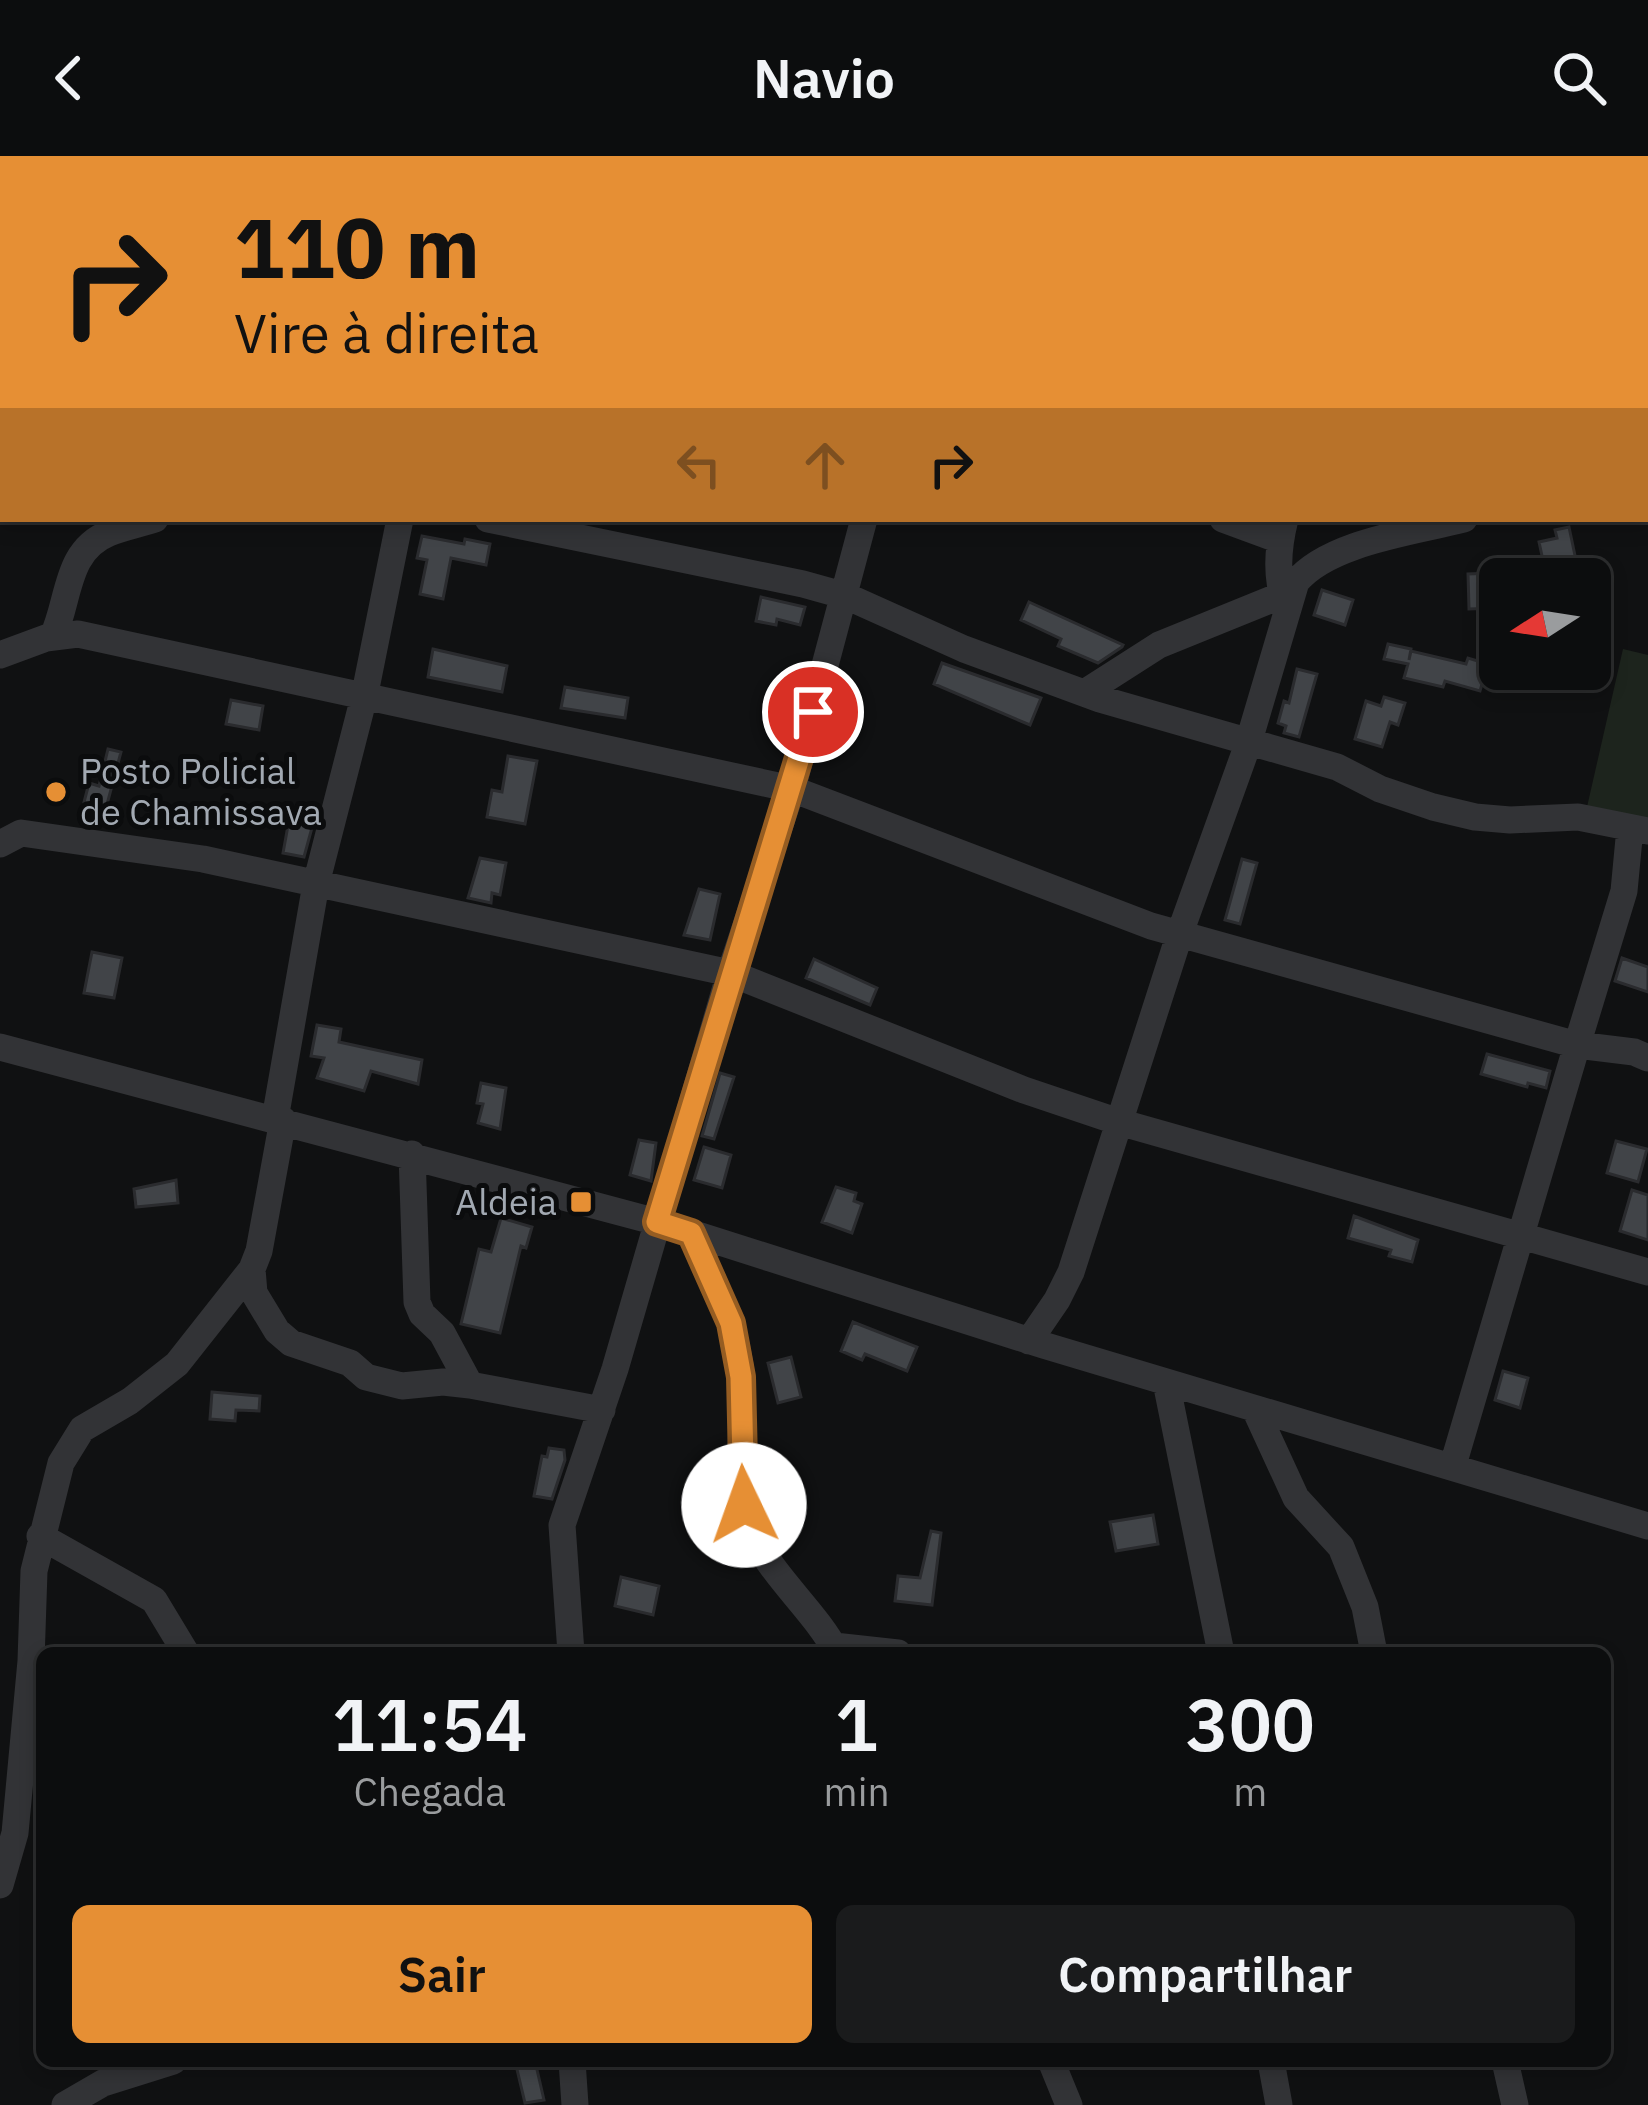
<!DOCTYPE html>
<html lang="pt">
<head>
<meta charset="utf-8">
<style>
  :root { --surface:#0c0d0e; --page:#1a1b1c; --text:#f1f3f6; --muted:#9a9c9e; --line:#2c2d2e; --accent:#e68f34 }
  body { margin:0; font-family:"IBM Plex Sans",sans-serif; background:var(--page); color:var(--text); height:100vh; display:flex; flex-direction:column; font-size:45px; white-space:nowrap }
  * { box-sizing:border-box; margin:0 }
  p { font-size:39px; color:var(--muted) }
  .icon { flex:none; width:66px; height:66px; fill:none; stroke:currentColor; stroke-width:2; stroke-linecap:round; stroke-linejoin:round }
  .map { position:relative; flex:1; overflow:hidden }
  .panel { position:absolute; left:36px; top:1491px; width:1575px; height:420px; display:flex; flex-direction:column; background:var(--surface); border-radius:18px; box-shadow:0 6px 18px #0003,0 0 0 3px var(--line) }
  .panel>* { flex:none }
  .hud { position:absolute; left:0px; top:0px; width:1650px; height:366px; box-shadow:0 6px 18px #0003,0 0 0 3px var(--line); background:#e68f34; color:#111; overflow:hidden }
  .needle { width:78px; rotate:258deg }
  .buttons { position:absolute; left:1479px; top:402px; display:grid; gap:24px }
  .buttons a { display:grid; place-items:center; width:132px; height:132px; border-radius:18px; background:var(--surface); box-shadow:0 6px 18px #0003,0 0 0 3px var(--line); font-size:60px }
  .pin { position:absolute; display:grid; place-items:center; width:102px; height:102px; color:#fff; margin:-51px; border:6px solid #fff; border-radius:50%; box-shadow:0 3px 12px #0007 }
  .me { position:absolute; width:132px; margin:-66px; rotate:357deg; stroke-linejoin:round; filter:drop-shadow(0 0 9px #0008) }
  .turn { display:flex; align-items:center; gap:42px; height:252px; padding:0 36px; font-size:54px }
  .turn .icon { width:156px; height:156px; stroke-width:2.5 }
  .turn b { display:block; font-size:84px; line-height:102px }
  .lanes { display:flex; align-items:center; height:114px; padding:0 36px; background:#0003; justify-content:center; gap:60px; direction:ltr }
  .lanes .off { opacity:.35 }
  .eta { display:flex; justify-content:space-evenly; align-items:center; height:204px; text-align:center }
  .eta b { font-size:72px; font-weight:600; line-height:84px }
  .button { display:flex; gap:24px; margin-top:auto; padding:24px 36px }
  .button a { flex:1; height:138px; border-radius:18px; background:var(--accent); color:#111; font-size:48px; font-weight:600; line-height:138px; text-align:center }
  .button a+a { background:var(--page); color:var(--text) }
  header { display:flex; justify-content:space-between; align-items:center; height:156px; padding:0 36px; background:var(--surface); font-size:54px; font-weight:600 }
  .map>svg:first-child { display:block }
  .grass { fill:#1d241d }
  .building { fill:#414448; stroke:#2a2b2e; stroke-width:3 }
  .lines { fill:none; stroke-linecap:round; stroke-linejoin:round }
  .minor { stroke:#323336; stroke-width:27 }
  .route-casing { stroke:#965d22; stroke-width:30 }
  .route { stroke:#e68f34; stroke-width:21 }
  .poi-dot { fill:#e68f34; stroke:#0b0c0d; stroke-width:4.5 }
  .labels { text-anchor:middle; stroke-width:10; stroke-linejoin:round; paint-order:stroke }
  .poi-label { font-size:36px; fill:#a2a9b2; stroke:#0b0c0d; text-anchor:start }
</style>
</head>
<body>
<header><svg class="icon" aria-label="back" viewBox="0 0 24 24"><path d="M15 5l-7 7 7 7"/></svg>Navio<svg class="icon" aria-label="search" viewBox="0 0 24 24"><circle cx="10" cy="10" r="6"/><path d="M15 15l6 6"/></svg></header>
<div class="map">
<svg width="1648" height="1949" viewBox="0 0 1648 1949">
  <rect width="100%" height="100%" fill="#101112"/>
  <path class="grass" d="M1623,493L1648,499V665L1587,651Z"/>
  <path class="building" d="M1569,371L1577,409L1560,412L1562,420L1547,423L1539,386L1557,382L1555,374Z
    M422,380L464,388L465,383L490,388L486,409L451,402L443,443L420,438L427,404L417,402Z
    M1491,417V424H1500V452L1469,453L1468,418Z
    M1322,434L1353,444L1345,469L1314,459Z
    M761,441L805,451L800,469L777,463L776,469L756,465Z
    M1029,446L1123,489L1122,491L1098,507L1058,490L1061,483L1021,464Z
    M1388,488L1411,493L1409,504L1411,495L1466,508L1468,502L1488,508L1480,535L1445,525L1443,531L1404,522L1408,508L1384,503Z
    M433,493L507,510L502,536L428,521Z
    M942,507L1041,542L1030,569L934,528Z
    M1297,513L1317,518L1299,581L1284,577L1286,570L1278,567L1284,545L1289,547Z
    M565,531L628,542L625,562L561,552Z
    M1384,541L1405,547L1398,569L1390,566L1382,591L1355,583L1366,545L1381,550Z
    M231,544L263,550L259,574L226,568Z
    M108,593L121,596L105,656L83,650L89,627L99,630Z
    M508,600L537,605L525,668L487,661L492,634L502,636Z
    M289,664L313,668L304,701L283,697Z
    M480,702L506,707L500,739L492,737L491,747L468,742Z
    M1242,703L1257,707L1240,768L1225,764Z
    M699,733L720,738L710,784L684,779Z
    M92,796L122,802L114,842L84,837Z
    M1622,802L1648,811V836L1615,825Z
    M814,803L877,832L870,849L806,822Z
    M317,869L341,873L339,886L422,904L418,928L371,915L364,935L317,922L324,902L311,900Z
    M1487,898L1550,915L1546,932L1528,927L1527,931L1481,918Z
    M720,917L734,921L714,983L702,980Z
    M481,927L506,932L500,973L478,967L483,948L477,947Z
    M639,984L656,987L651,1025L630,1019Z
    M1616,985L1647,993L1638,1026L1607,1017Z
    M704,991L731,999L722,1032L694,1024Z
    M176,1024L178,1047L136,1051L134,1033Z
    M836,1031L856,1037L854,1045L862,1048L852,1077L822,1066Z
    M1632,1034L1648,1039V1084L1620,1075Z
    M1354,1060L1418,1084L1412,1106L1389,1100L1391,1094L1348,1082Z
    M501,1062L532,1071L526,1092L521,1090L500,1177L461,1168L479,1093L491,1096Z
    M853,1166L917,1191L907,1215L865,1198L862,1204L841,1195Z
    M791,1201L801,1241L778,1247L768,1207Z
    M1503,1215L1528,1222L1520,1252L1495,1244Z
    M212,1236L260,1240L259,1255L236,1254L235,1265L210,1263Z
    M549,1292L564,1294L565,1304L552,1343L534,1340L542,1300L547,1301Z
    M1153,1359L1158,1388L1116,1395L1110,1366Z
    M931,1375L941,1377L932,1449L895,1445L898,1420L920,1422Z
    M621,1421L659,1430L653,1459L615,1450Z
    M515,1905H535L544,1944L525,1947Z"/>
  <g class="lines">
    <path class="minor" d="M1345,0L1351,3
      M964,3L965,0
      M1647,293H1648
      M488,363L803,428L846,440L964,493L1100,543L1337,611L1380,633L1433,651L1475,661L1510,664L1578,661L1648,675
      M1223,363L1280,384
      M1285,363C1277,395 1276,421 1286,452
      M53,480C70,443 65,395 109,377C124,371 140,368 155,363
      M0,499L46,482L78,478L792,633L1151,770L1577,889L1453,1309
      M1084,537L1159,489L1282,439
      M1630,672L1624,735L1577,889L1634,896L1648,902
      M0,688L21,677L203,703L730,817L1024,934L1119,966L1648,1116
      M0,891L657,1066L1043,1189L1648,1370
      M275,963L316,728L365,537L400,363
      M412,998L417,1146L422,1158L442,1177L470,1229
      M691,1077C714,1126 738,1171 742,1226C745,1273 733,1320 748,1366C765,1416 813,1451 837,1497
      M252,1113L254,1137L277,1175L291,1187L350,1207L366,1221L402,1230L443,1226L470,1229L602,1254
      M1029,1185L1057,1144L1071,1116L1180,777L1248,588L1296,426C1329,386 1414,376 1464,363
      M1166,1226L1221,1497
      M1255,1253L1296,1342L1341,1391L1365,1451L1374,1497
      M40,1380L154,1444L186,1497
      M834,1490L898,1497
      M571,1497L562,1369L615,1213L730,817L792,633L864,363
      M0,1729L15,1677L31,1505L34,1415L61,1307L82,1273L130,1245L177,1208L252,1113L259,1095L283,964
      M572,1905L575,1949
      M1051,1905L1069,1949
      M1271,1905L1279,1949
      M1505,1905L1515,1949
      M65,1949L103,1927L173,1905"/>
  </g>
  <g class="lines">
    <g class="route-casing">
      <path id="route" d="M744,1349L741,1221L731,1167L691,1077L657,1066L813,556"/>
    </g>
    <use href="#route" class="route"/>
  </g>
  <g class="poi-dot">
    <circle cx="56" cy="636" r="12"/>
    <rect x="569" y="1034" width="24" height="24" rx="6"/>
  </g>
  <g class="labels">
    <g class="poi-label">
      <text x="80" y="628">Posto Policial<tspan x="80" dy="41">de Chamissava</tspan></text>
      <text x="557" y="1059" text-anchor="end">Aldeia</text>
    </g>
  </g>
</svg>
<div class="buttons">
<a><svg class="needle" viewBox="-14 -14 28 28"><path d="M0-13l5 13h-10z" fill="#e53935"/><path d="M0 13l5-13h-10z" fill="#9a9c9e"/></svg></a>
</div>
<div class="pin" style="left:813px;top:556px;background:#d93025"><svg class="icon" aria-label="arrive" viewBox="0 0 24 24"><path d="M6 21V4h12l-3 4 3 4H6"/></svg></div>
<svg class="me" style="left:744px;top:1349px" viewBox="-20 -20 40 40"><circle r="19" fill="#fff"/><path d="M0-13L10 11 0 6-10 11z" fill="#e68f34"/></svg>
<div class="hud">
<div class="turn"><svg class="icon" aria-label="right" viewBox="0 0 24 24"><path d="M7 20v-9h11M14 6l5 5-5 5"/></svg><div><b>110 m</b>Vire à direita</div></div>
<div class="lanes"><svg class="icon off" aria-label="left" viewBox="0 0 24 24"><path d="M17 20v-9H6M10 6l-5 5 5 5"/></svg><svg class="icon off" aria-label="ahead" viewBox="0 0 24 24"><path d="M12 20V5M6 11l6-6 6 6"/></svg><svg class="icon" aria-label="right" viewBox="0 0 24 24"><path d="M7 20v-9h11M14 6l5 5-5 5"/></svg></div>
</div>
<section class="panel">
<div class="eta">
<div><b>11:54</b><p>Chegada</p></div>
<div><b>1</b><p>min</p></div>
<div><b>300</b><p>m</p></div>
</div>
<div class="button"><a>Sair</a><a>Compartilhar</a></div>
</section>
</div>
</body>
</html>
